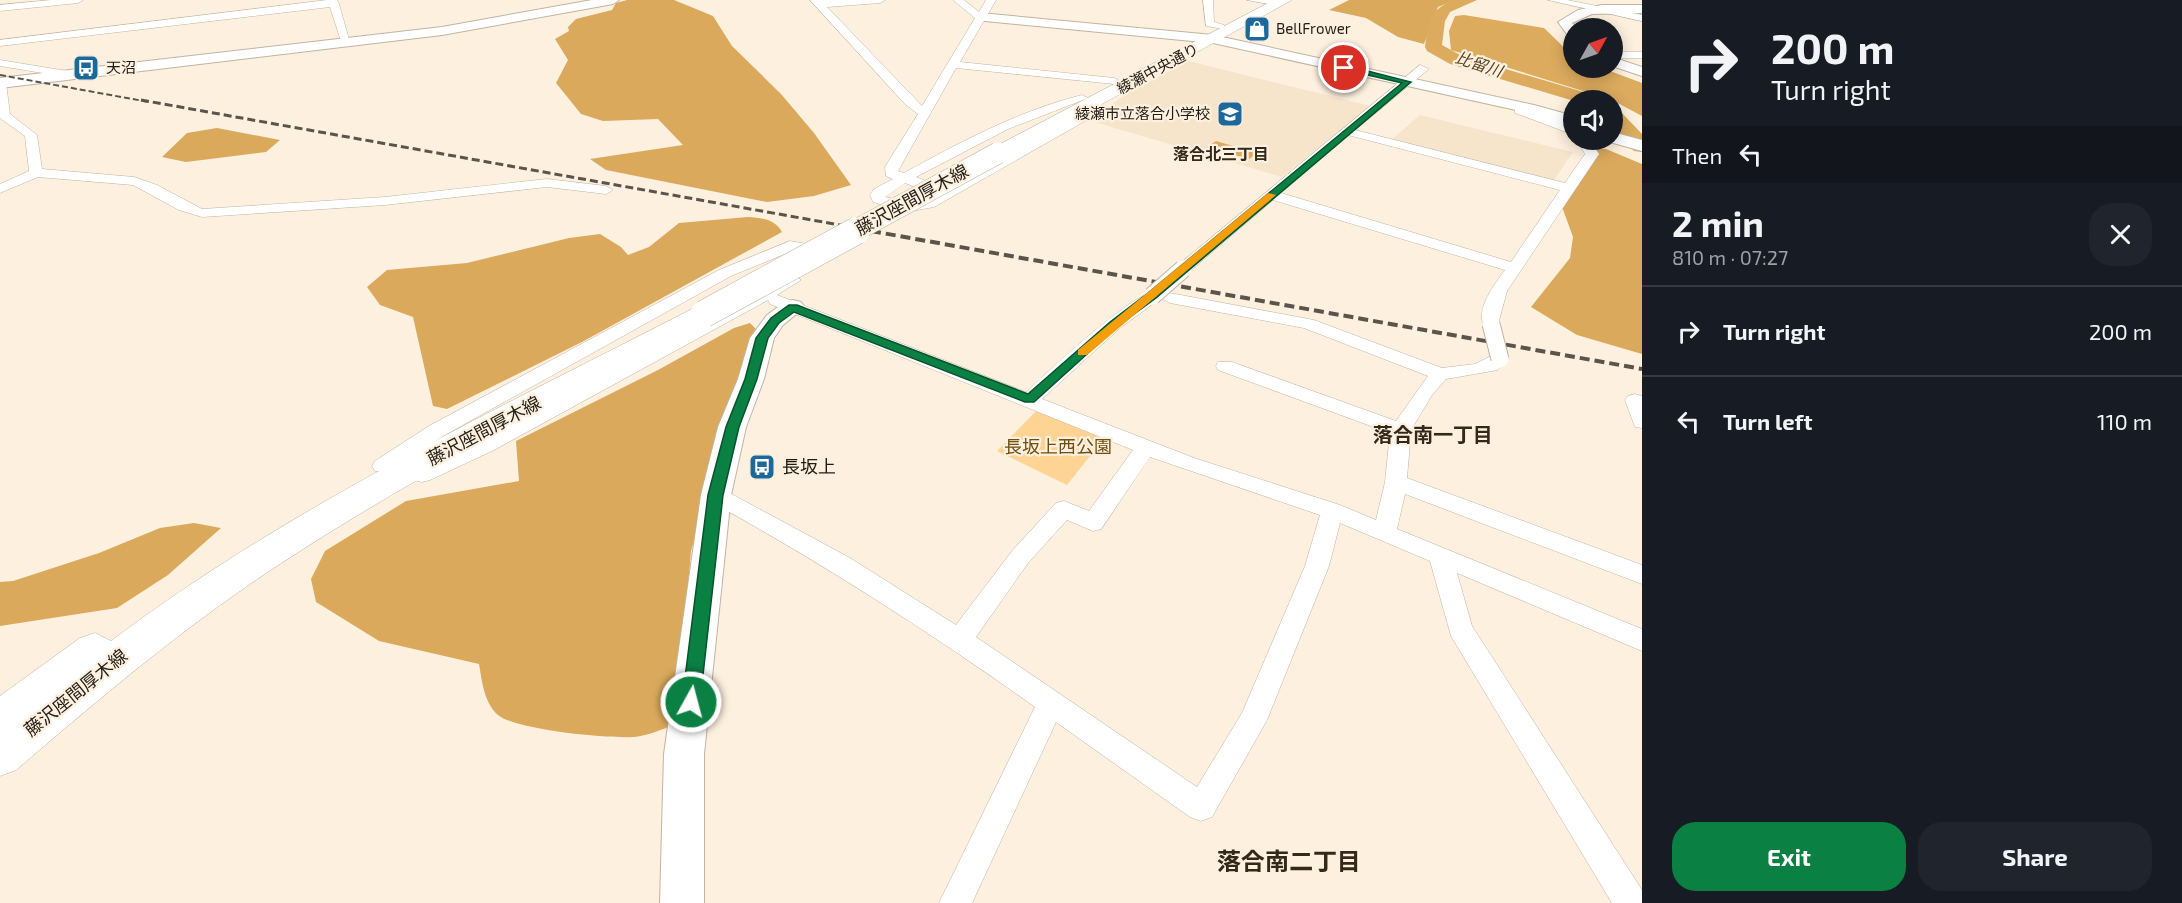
<!DOCTYPE html>
<html lang="en">
<head>
<meta charset="utf-8">
<style>
  :root { --surface:#171b24; --page:#20242c; --text:#f1f3f6; --muted:#9ea1a6; --line:#363941; --accent:#0b8043 }
  body { margin:0; font-family:"Exo 2","Noto Sans JP",sans-serif; background:var(--page); color:var(--text); height:100vh; display:flex; flex-direction:column; font-size:22px; white-space:nowrap }
  * { box-sizing:border-box; margin:0 }
  p { font-size:20px; color:var(--muted) }
  .icon { flex:none; width:33px; height:33px; fill:none; stroke:currentColor; stroke-width:2; stroke-linecap:round; stroke-linejoin:round }
  .map { position:relative; flex:1; overflow:hidden }
  .details { display:flex; flex-direction:column; background:var(--surface); width:540px }
  .details>* { flex:none }
  .hud { background:#171b24; color:var(--text); overflow:hidden }
  .needle { width:39px; rotate:50deg }
  .fabs { position:absolute; left:1563px; top:18px; display:grid; gap:12px }
  .fabs a { display:grid; place-items:center; width:60px; height:60px; border-radius:50%; background:var(--surface); box-shadow:0 3px 15px #0003; font-size:30px }
  .pin { position:absolute; display:grid; place-items:center; width:51px; height:51px; color:#fff; margin:-26px; border:3px solid #fff; border-radius:50%; box-shadow:0 2px 6px #0007 }
  .me { position:absolute; width:66px; margin:-33px; rotate:7deg; stroke-linejoin:round; filter:drop-shadow(0 0 4px #0008) }
  .turn { display:flex; align-items:center; gap:21px; height:126px; padding:0 30px; font-size:27px }
  .turn .icon { width:78px; height:78px; stroke-width:2.5 }
  .turn b { display:block; font-size:42px; line-height:51px }
  .then { display:flex; align-items:center; height:57px; padding:0 30px; background:#0003; gap:12px; font-size:22px }
  .round { display:grid; place-items:center; flex:none; width:63px; height:63px; border-radius:24px; background:var(--page) }
  .head { display:flex; align-items:center; justify-content:space-between; height:102px; padding:0 30px }
  h1 { font-size:36px; font-weight:700; line-height:45px }
  .action { display:flex; gap:12px; margin-top:auto; padding:12px 30px }
  .action a { flex:1; height:69px; border-radius:24px; background:var(--accent); color:#fff; font-size:24px; font-weight:700; line-height:69px; text-align:center }
  .action a+a { background:var(--page); color:var(--text) }
  ul { padding:0; list-style:none }
  li { display:flex; align-items:center; gap:18px; height:90px; padding:0 30px; border-top:2px solid var(--line) }
  li div { flex:1 }
  li b { display:block; font-size:22px }
  li em { font-style:normal }
  main { display:flex; flex:1; min-height:0 }
  .map>svg:first-child { display:block }
  .built { fill:#f6e4cb }
  .green { fill:#fed495 }
  .forest { fill:#daa95c }
  .water { fill:#dcab5e }
  .lines { fill:none; stroke-linecap:round; stroke-linejoin:round }
  .river { fill:#dcab5e; fill-rule:evenodd }
  .street-casing { stroke:#c0b4a2; stroke-width:1 }
  .secondary-casing { stroke:#c0b4a2; stroke-width:2 }
  .primary-casing { stroke:#c0b4a2; stroke-width:1 }
  .street { fill:#fff; fill-rule:evenodd }
  .secondary { fill:#fff; fill-rule:evenodd }
  .primary { fill:#fff; fill-rule:evenodd }
  .rail-far2 { stroke:#5b544b; stroke-width:2; stroke-dasharray:6 3; stroke-linecap:butt }
  .rail-far1 { stroke:#5b544b; stroke-width:3; stroke-dasharray:8 4; stroke-linecap:butt }
  .rail { stroke:#5b544b; stroke-width:4; stroke-dasharray:10 5; stroke-linecap:butt }
  .street-bridge-casing { stroke:#c0b4a2; stroke-width:19; stroke-linecap:butt }
  .primary-bridge-far1-casing { stroke:#c0b4a2; stroke-width:22; stroke-linecap:butt }
  .primary-bridge-casing { stroke:#c0b4a2; stroke-width:28; stroke-linecap:butt }
  .street-bridge { stroke:#fff; stroke-width:17 }
  .primary-bridge-far1 { stroke:#fff; stroke-width:21 }
  .primary-bridge { stroke:#fff; stroke-width:27 }
  .route { fill:#0b8043; stroke:#07532c; stroke-width:1.5 }
  .slow { fill:#f59e0b }
  .labels { text-anchor:middle; stroke-width:4.5; stroke-linejoin:round; paint-order:stroke }
  .far-poi-label { font-size:15px; fill:#211c16; stroke:#fdf0de; text-anchor:start }
  .far-street-label { font-size:15px; fill:#211c16; stroke:#fdf0de }
  .far-water-label { font-size:16px; font-style:italic; fill:#543f1e; stroke:#fdf0de }
  .far-neighbourhood-label { font-size:16px; font-weight:bold; fill:#33291b; stroke:#fdf0de }
  .street-label { font-size:18px; fill:#211c16; stroke:#fdf0de }
  .park-label { font-size:18px; fill:#704f14; stroke:#fdf0de }
  .poi-label { font-size:18px; fill:#211c16; stroke:#fdf0de; text-anchor:start }
  .neighbourhood-label { font-size:20px; font-weight:bold; fill:#33291b; stroke:#fdf0de }
  .near-neighbourhood-label { font-size:24px; font-weight:bold; fill:#33291b; stroke:#fdf0de }
</style>
</head>
<body>
<main>
<div class="map">
<svg width="1642" height="903" viewBox="0 0 1642 903">
  <rect width="100%" height="100%" fill="#fdf0de"/>
  <path class="built" d="M1188,61L1367,105L1369,107L1282,177L1091,121L1124,95Z
    M1420,115L1573,152L1552,183L1390,141Z"/>
  <path class="green" d="M1039,408L1106,436L1067,485L997,451Z"/>
  <path class="forest" d="M627,0H674L713,16L732,46L781,94L814,133L851,185L814,196L767,202L606,170L590,159L683,145L658,119L603,121L581,114L556,83L568,60L555,39L569,31L568,27L576,19L612,10L616,3Z
    M1349,0H1456L1438,7L1424,44L1398,37L1366,18L1329,10Z
    M217,128L280,140L266,152L186,162L162,157L187,133Z
    M1592,148L1606,149L1642,164V354L1577,335L1531,307L1570,258L1573,237L1561,204Z
    M748,217C762,218 775,219 782,232L582,342L447,409L433,406L413,317L380,305L367,287L387,270L467,263L569,238L600,234L621,247L628,255L649,247L679,223Z
    M750,323L756,329L691,551L679,691L669,727C658,731 645,736 634,737C609,739 516,730 498,715C484,703 482,681 479,664L379,641L316,602L311,579L325,551L406,501L519,481L516,441L658,370L734,328Z
    M194,523L221,528L168,575L117,608L0,626V582L13,581L99,553L160,528Z"/>
  <path class="water" d="M1464,15L1544,28L1573,56L1574,68H1602L1642,83V116L1612,100L1451,50L1449,31L1455,16Z
    M1216,141L1257,153L1249,159L1207,147Z"/>
  <g class="lines">
    <path class="river" d="M1455,0H1477L1450,12L1445,21L1442,45L1462,56L1597,96L1599,100L1574,101L1450,64L1427,51L1425,47C1429,21 1429,9 1455,0Z
      M1612,108L1619,110L1642,134V152L1634,151L1612,126Z"/>
    <g class="street-casing">
      <path id="street" d="M51,0H83L78,3L0,11V5Z
        M327,0H337L339,4L350,43L341,41L330,7L0,46V40Z
        M810,0H885L880,3L827,7L922,106L975,18L953,0H964L979,12L986,0H996L960,62L1114,78L1120,81L1114,84L956,68L898,171L904,173C961,142 1018,111 1082,95L1088,98L1008,129L916,177L946,189L1077,115L1089,107L1093,99L1103,101L1098,112L1085,121L934,207L906,212L873,202L870,195L874,189L893,179L886,176L885,167L918,114L905,104ZM905,183L935,195L914,203L885,197Z
        M1203,0H1213L1214,22L1224,25V29L1206,26Z
        M1247,0H1273L1274,1L1269,4Z
        M1548,0H1567L1642,15V21Z
        M1612,52H1642V58H1612Z
        M0,60L67,71L73,74L67,77L0,66Z
        M1420,65L1429,69L1355,130L1565,183L1585,154L1577,140H1589L1599,154L1507,291L1497,328H1485C1474,310 1495,284 1505,270L1273,200L1189,272H1177L1175,269L1177,266ZM1348,135L1560,190L1511,262L1281,193Z
        M0,80L6,83L10,114L37,135L42,169L134,177L157,185L202,209L385,197L547,179L606,186L613,190L606,194L547,187L385,205L202,217L179,210L133,185L38,177L0,193V184L29,171L25,136L0,118Z
        M1519,106L1574,126V135L1515,113V107Z
        M790,241C805,244 823,244 830,259L822,264L807,254L792,251L731,276L443,436L391,471H375L372,466L375,461L429,426L719,270Z
        M793,275L801,280L777,295L1026,392C1046,374 1137,287 1158,292L1160,296L1158,300L1120,328L1042,399L1194,458L1340,505L1376,520L1385,482L1390,433L1218,370L1216,366L1218,362H1232L1396,421L1428,376L1304,328L1170,303L1162,298L1164,294L1170,293L1314,320L1442,368L1475,364L1493,355H1507L1509,359L1498,370L1446,379L1432,395L1411,430L1407,478L1642,565V584L1405,494L1397,529L1642,629V651L1457,573L1472,626L1642,890V903H1612L1451,636L1430,561L1340,523L1329,566L1267,720L1212,817L1201,821L1190,817L1056,722L972,903H939L1035,707C930,632 822,563 708,500L705,495L708,490L716,487L724,490L850,558L956,625L1012,551L1056,503L1064,501L1089,511L1133,450L770,304L768,300L494,450L430,480L422,482L414,480L411,475L414,470L480,440ZM1150,457L1320,515L1305,566L1242,713L1197,787L976,637L1028,563L1067,520L1093,531L1101,529Z
        M1635,394L1642,396V428L1635,427L1625,400L1628,396Z"/>
    </g>
    <g class="secondary-casing">
      <path id="secondary" d="M592,0H619L613,4L442,35L0,88V78L442,27Z
        M1602,5H1642V13L1592,14L1572,23L1577,28H1574V38L1569,37L1558,22L1578,10Z
        M980,13L1213,35L1534,105L1574,116V126L1525,112L1213,43L975,20V14Z
        M1612,57L1642,67V76L1612,66Z
        M1612,132L1642,140V151L1606,141L1612,140Z
        M793,300L801,302L805,307L783,325L774,338L764,379L746,427L731,495L704,754V903H660L664,754L701,495L718,427L738,379L750,338L767,315L785,302Z"/>
    </g>
    <g class="primary-casing">
      <path id="primary" d="M1274,0H1292L1005,157H991L988,153L991,149Z
        M704,306L714,308L718,314L714,320C557,403 397,484 250,584C167,641 92,705 16,770L0,776V696L80,638L95,633L111,641C290,506 496,410 694,308Z"/>
    </g>
    <use href="#street" class="street"/>
    <use href="#secondary" class="secondary"/>
    <use href="#primary" class="primary"/>
    <path class="rail-far2" d="M0,75L149,102"/>
    <path class="rail-far1" d="M141,100L879,232"/>
    <path class="rail" d="M871,231L1642,369"/>
    <g class="street-bridge-casing">
      <path id="street-bridge" d="M1152,296L1183,269
        M1491,324L1500,359"/>
    </g>
    <g class="primary-bridge-far1-casing">
      <path id="primary-bridge-far1" d="M853,232L998,153"/>
    </g>
    <g class="primary-bridge-casing">
      <path id="primary-bridge" d="M704,314L856,231"/>
    </g>
    <use href="#street-bridge" class="street-bridge"/>
    <use href="#primary-bridge-far1" class="primary-bridge-far1"/>
    <use href="#primary-bridge" class="primary-bridge"/>
  </g>
  <path class="route" d="M1344,65L1411,82L1156,298L1118,326L1034,402H1025L794,312L779,323L768,338L757,379L739,427L723,495L700,702L697,707L691,710L684,707L682,702L708,495L726,427L745,379L756,338L771,318L789,305H797L1028,394L1110,322L1148,293L1402,83L1342,69Z"/>
  <path class="slow" d="M1268,193L1276,195L1087,355H1078V350Z"/>
  <defs>
    <g id="shop-square" transform="scale(1.35)"><rect x="-9" y="-9" width="18" height="18" rx="4" fill="#1d689b" stroke="#fdf0de"/><path d="M-5-2.5h2.3a2.7 3.5 0 0 1 5.4 0H5L5.5 6h-11ZM-1.5-2.5h3a1.5 2.3 0 0 0-3 0Z" fill="#fff"/></g>
    <g id="bus-square" transform="scale(1.35)"><rect x="-9" y="-9" width="18" height="18" rx="4" fill="#1d689b" stroke="#fdf0de"/><path d="M-5-6H5V4H4V6H2V4H-2V6H-4V4H-5ZM-3.5-4V0h7V-4ZM-3.5 1.2v1.5H-2V1.2ZM2 1.2v1.5H3.5V1.2Z" fill="#fff"/></g>
    <g id="school-square" transform="scale(1.35)"><rect x="-9" y="-9" width="18" height="18" rx="4" fill="#1d689b" stroke="#fdf0de"/><path d="M0-5L7-2L0 1L-7-2ZM-4 1L0 2.5L4 1V4Q0 6-4 4Z" fill="#fff"/></g>
  </defs>
  <g fill-rule="evenodd">
    <use href="#shop-square" x="1257" y="29"/>
    <use href="#bus-square" x="86" y="68"/>
    <use href="#school-square" x="1230" y="114"/>
    <use href="#bus-square" x="762" y="467"/>
  </g>
  <g class="labels">
    <g class="far-poi-label">
      <text x="1276" y="34">BellFrower</text>
      <text x="106" y="73">天沼</text>
      <text x="1210" y="119" text-anchor="end">綾瀬市立落合小学校</text>
    </g>
    <g class="far-street-label">
      <text transform="translate(1158 69) rotate(-28)" y="5">綾瀬中央通り</text>
    </g>
    <g class="far-water-label">
      <text transform="translate(1479 64) rotate(18)" y="6">比留川</text>
    </g>
    <g class="far-neighbourhood-label">
      <text x="1221" y="160">落合北三丁目</text>
    </g>
    <g class="street-label">
      <text transform="translate(912 200) rotate(-29)" y="6">藤沢座間厚木線</text>
      <text transform="translate(484 431) rotate(-28)" y="6">藤沢座間厚木線</text>
      <text transform="translate(76 693) rotate(-39)" y="6">藤沢座間厚木線</text>
    </g>
    <g class="park-label">
      <text x="1058" y="453">長坂上西公園</text>
    </g>
    <g class="poi-label">
      <text x="782" y="473">長坂上</text>
    </g>
    <g class="neighbourhood-label">
      <text x="1433" y="442">落合南一丁目</text>
    </g>
    <g class="near-neighbourhood-label">
      <text x="1289" y="870">落合南二丁目</text>
    </g>
  </g>
</svg>
<div class="fabs">
<a><svg class="needle" viewBox="-14 -14 28 28"><path d="M0-13l5 13h-10z" fill="#e53935"/><path d="M0 13l5-13h-10z" fill="#9ea1a6"/></svg></a>
<a><svg class="icon" aria-label="sound" viewBox="0 0 24 24"><path d="M4 9h4l5-4v14l-5-4H4zM17 9q2 3 0 6"/></svg></a>
</div>
<div class="pin" style="left:1344px;top:68px;background:#d93025"><svg class="icon" aria-label="arrive" viewBox="0 0 24 24"><path d="M6 21V4h12l-3 4 3 4H6"/></svg></div>
<svg class="me" style="left:691px;top:702px" viewBox="-20 -20 40 40"><circle r="17" fill="#0b8043" stroke="#fff" stroke-width="3"/><path d="M0-11L8 9 0 5-8 9z" fill="#fff"/></svg>
</div>
<section class="details">
<div class="hud">
<div class="turn"><svg class="icon" aria-label="right" viewBox="0 0 24 24"><path d="M7 20v-9h11M14 6l5 5-5 5"/></svg><div><b>200 m</b>Turn right</div></div>
<div class="then">Then<svg class="icon" aria-label="left" viewBox="0 0 24 24"><path d="M17 20v-9H6M10 6l-5 5 5 5"/></svg></div>
</div>
<div class="head"><div><h1>2 min</h1><p>810 m · 07:27</p></div><a class="round"><svg class="icon" aria-label="close" viewBox="0 0 24 24"><path d="M6 6l12 12M18 6L6 18"/></svg></a></div>
<ul>
<li><svg class="icon" aria-label="right" viewBox="0 0 24 24"><path d="M7 20v-9h11M14 6l5 5-5 5"/></svg><div><b>Turn right</b></div><em>200 m</em></li>
<li><svg class="icon" aria-label="left" viewBox="0 0 24 24"><path d="M17 20v-9H6M10 6l-5 5 5 5"/></svg><div><b>Turn left</b></div><em>110 m</em></li>
</ul>
<div class="action"><a>Exit</a><a>Share</a></div>
</section>
</main>
</body>
</html>
